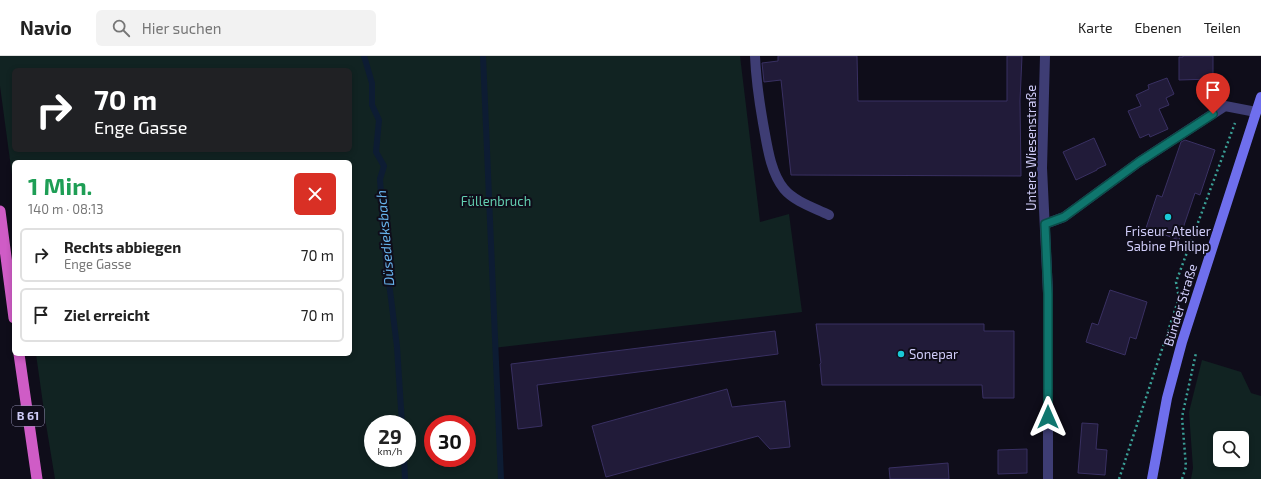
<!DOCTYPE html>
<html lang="de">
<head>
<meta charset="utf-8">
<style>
  :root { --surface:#fff; --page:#f2f2f2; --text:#222; --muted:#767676; --line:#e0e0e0 }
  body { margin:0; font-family:"Exo 2",sans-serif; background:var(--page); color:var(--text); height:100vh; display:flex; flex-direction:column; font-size:15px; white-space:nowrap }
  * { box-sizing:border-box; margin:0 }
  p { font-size:13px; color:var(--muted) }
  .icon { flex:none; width:22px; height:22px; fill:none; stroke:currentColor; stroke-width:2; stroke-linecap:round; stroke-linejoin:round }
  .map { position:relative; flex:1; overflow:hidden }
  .side { position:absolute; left:12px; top:104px; width:340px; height:196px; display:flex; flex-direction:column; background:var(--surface); border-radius:6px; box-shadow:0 2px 6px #0003 }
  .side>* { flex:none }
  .top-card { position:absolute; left:12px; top:12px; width:340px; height:84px; border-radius:6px; box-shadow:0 2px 6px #0003; background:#202124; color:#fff; overflow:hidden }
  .buttons { position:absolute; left:1213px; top:375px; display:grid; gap:8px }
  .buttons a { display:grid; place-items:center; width:36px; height:36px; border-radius:6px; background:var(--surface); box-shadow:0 2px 6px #0003; font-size:20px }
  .speed { position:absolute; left:364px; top:359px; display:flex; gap:8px; font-size:20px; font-weight:700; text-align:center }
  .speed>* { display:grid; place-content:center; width:52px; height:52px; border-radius:50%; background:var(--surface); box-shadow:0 2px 6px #0003; line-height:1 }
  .speed small { font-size:10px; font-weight:400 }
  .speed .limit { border:6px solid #d22; background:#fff; color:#111 }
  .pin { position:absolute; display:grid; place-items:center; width:34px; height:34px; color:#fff; margin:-41px -17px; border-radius:50% 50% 50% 0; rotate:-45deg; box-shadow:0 0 4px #0007 }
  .pin .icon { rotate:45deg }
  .me { position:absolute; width:44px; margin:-22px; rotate:0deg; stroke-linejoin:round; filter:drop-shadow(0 0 3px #0008) }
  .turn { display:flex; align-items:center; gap:14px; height:84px; padding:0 16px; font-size:18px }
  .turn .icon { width:52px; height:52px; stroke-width:2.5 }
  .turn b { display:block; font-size:28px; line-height:34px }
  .round { display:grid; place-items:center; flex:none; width:42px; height:42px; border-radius:6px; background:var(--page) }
  .head { display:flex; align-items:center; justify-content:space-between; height:68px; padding:0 16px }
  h1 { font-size:24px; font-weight:700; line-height:30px; color:#1e9e55 }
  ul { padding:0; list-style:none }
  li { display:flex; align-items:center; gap:12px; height:54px; margin:0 8px 6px; padding:0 8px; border:2px solid var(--line); border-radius:6px }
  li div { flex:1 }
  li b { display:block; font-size:15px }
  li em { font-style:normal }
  header { display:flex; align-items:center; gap:24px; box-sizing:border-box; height:56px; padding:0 20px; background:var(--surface); border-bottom:1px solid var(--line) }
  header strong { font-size:19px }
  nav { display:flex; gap:22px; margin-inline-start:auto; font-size:14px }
  .search { width:280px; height:36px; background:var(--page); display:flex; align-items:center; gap:10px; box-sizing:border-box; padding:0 14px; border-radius:6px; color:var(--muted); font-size:15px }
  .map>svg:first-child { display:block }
  .green { fill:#112322; fill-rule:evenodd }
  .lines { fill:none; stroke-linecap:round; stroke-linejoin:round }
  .stream { stroke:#0d1c33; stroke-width:6 }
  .building { fill:#211b39; stroke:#393062 }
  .path { stroke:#3a9f96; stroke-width:2.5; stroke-dasharray:2 3; stroke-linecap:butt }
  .service { stroke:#3e3d74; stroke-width:10 }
  .minor { stroke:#3e3d74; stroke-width:10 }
  .secondary { stroke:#6f6fed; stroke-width:10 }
  .trunk { stroke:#cf5cc6; stroke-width:11 }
  .route-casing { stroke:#0a4d48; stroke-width:10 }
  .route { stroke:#0f766e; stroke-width:7 }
  .poi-dot { fill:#1ac9d7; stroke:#0f0d1a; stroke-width:1.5 }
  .labels { text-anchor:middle; stroke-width:4; stroke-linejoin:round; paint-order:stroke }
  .shield { fill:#0f0d1a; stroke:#9693b6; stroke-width:1 }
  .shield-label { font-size:12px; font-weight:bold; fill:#d0cdf9 }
  .street-label { font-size:13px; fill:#d0cdf9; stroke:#0f0d1a }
  .park-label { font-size:13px; fill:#63cfb1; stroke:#0f0d1a }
  .poi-label { font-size:13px; fill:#d0cdf9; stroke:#0f0d1a }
  .water-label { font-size:14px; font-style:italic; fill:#67b2ec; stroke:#0f0d1a }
</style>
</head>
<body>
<header>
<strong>Navio</strong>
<div class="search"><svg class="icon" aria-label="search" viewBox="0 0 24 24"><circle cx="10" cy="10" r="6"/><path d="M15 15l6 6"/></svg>Hier suchen</div>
<nav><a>Karte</a><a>Ebenen</a><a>Teilen</a></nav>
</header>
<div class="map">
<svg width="1261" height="423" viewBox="0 0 1261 423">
  <rect width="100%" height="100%" fill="#0f0d1a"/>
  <path class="green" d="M0,0H740L760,166L789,158L802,256L493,292L499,423H55L45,362L36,298H350V106H14V134L0,30ZM14,14H350V94H14ZM373,368H407V402H373ZM433,368H467V402H433Z
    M1202,304L1241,316L1251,337L1261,340V423H1191L1193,412L1189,356ZM1220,382H1242V404H1220Z"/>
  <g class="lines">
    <path class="stream" d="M364,0L372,27V49L379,64L376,96L384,110L380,123L385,194L397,291L402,368
      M483,0L501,423
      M404,402L405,423"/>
  </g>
  <path class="building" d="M778,0H857L858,45H1007V0H1022L1020,45L1021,120L791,119L781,24L764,26L762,7L778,5Z
    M1183,0H1213V23L1179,24V1H1183Z
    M1167,22L1174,38L1166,42L1169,49L1159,53L1168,73L1150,81L1149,78L1140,82L1128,55L1141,50L1136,39L1149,33L1148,29Z
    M1094,82L1106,109L1097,113V114L1076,124L1063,96Z
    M1185,84L1215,94L1200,139L1195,137L1179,184L1146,172L1157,139L1162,141L1181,86Z
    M1110,234L1147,246L1136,283L1130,281L1125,299L1086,286L1092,267L1098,269Z
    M816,268H984V275H1014V342H983L982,329H822L820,308L821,307Z
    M775,275L778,298L537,329L542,370L518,373L511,308Z
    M727,333L732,351L785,345L790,391L770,393L758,380L606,421L592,370Z
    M1082,367L1098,368L1096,393L1107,394L1105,419L1078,417Z
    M1027,393V417L998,418V394Z
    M948,407L949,423H890L889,412Z"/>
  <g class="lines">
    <path class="path" d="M1119,423L1179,242L1176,226L1235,67
      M1182,423L1186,411L1182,361L1196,297"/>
    <path class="service" d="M755,0C756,23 759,44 763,67C767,88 770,116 784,133C795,146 815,152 829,159"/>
    <path class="minor" d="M1045,0L1042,112L1048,237V423
      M1045,168L1064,161L1139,106L1225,50L1256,56"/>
    <path class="secondary" d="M1152,423L1167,342L1182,286L1261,41"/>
    <path class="trunk" d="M0,155L14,262
      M19,298L37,423"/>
  </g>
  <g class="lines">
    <g class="route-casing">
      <path id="route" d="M1048,361V238L1045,168L1064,161L1139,106L1213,58"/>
    </g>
    <use href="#route" class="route"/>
  </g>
  <g class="poi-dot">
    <circle cx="1168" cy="161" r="4"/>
    <circle cx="901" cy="298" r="4"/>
  </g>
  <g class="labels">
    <rect class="shield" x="12" y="350" width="32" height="20" rx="3"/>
    <g class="shield-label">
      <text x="28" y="364">B 61</text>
    </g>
    <g class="street-label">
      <text transform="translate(1031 92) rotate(-90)" y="5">Untere Wiesenstraße</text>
      <text transform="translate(1180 249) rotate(-73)" y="5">Bünder Straße</text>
    </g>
    <g class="park-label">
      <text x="496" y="150">Füllenbruch</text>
    </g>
    <g class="poi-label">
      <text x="1168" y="180">Friseur-Atelier<tspan x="1168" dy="15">Sabine Philipp</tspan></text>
      <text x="909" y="303" text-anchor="start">Sonepar</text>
    </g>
    <g class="water-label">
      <text transform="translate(385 182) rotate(-95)" y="5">Düsedieksbach</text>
    </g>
  </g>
</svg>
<div class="buttons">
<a><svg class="icon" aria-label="search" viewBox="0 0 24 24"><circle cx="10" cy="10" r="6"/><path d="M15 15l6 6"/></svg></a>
</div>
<div class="speed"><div>29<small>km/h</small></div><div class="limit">30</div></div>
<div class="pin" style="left:1213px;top:58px;background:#d93025"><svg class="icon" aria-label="arrive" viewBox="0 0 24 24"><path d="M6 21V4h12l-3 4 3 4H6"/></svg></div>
<svg class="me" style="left:1048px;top:361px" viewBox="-20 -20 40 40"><path d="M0-17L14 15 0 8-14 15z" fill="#0f766e" stroke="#fff" stroke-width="4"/></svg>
<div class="top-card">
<div class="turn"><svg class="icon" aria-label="right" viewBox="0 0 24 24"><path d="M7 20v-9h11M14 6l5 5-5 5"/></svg><div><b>70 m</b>Enge Gasse</div></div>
</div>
<section class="side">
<div class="head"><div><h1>1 Min.</h1><p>140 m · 08:13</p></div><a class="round" style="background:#d93025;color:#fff"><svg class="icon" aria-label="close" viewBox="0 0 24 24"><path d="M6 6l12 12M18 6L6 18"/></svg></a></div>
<ul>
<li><svg class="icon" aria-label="right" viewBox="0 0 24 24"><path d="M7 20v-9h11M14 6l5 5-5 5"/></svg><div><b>Rechts abbiegen</b><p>Enge Gasse</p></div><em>70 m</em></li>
<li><svg class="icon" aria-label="arrive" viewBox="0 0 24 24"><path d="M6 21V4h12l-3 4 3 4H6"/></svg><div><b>Ziel erreicht</b></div><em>70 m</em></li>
</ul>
</section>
</div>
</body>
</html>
